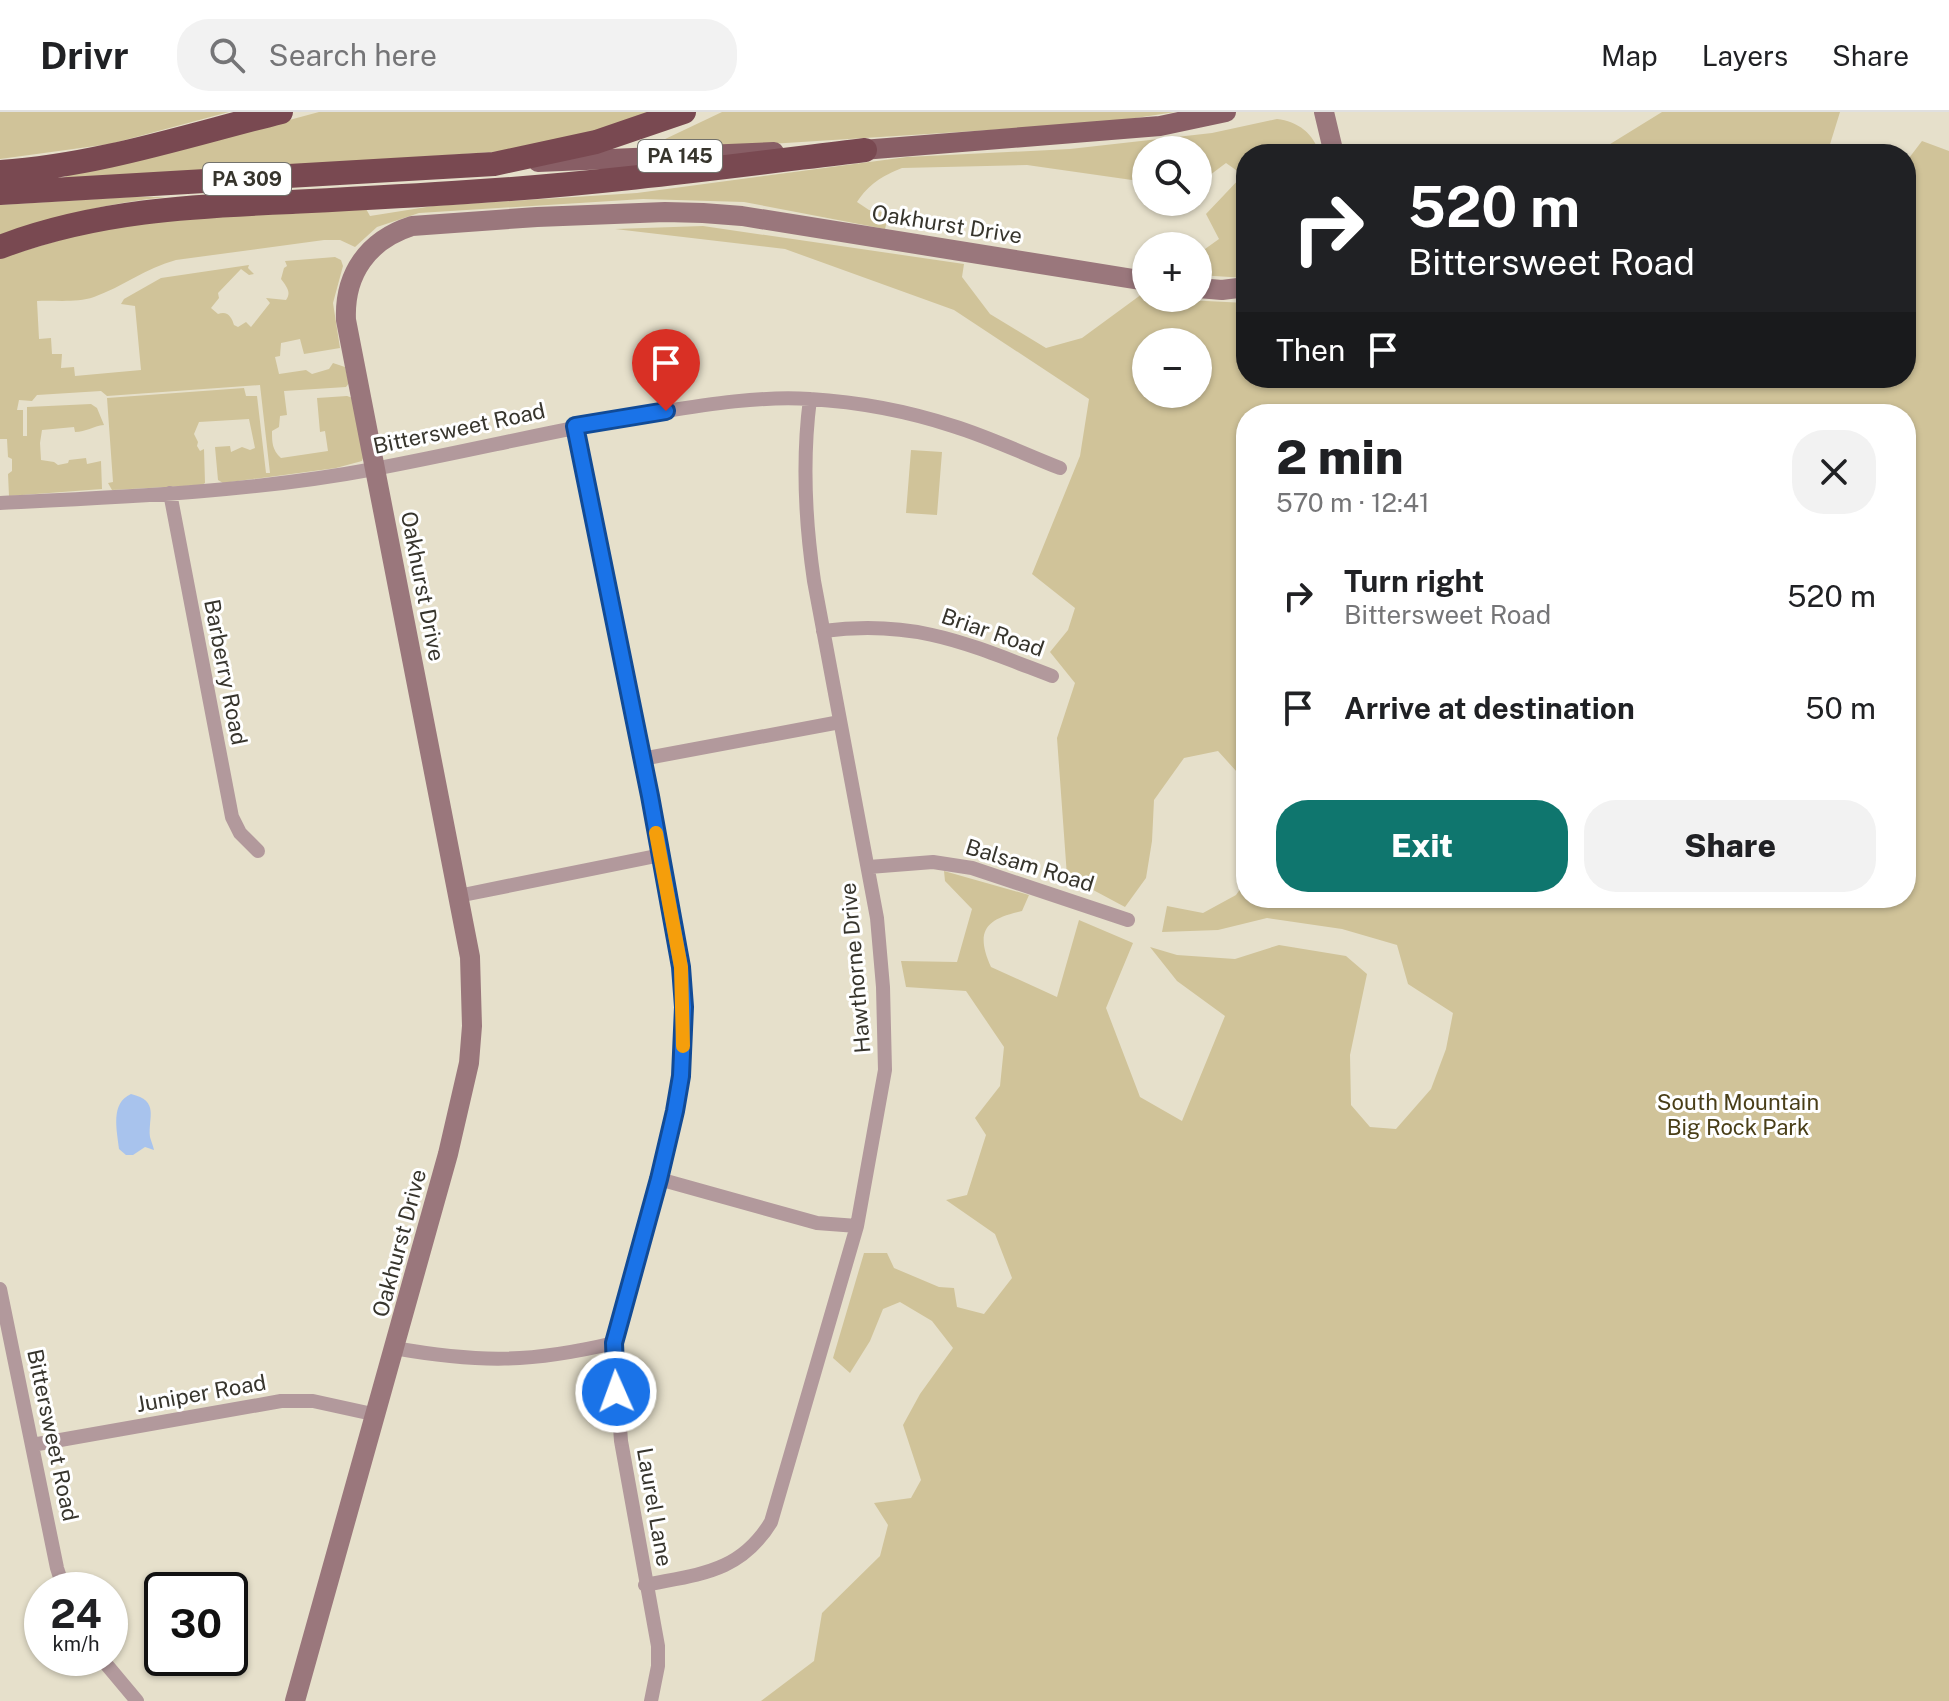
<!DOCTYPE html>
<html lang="en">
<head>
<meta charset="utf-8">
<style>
  :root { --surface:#fff; --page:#f2f2f2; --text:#202124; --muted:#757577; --line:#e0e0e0; --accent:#0f766e }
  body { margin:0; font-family:"Public Sans",sans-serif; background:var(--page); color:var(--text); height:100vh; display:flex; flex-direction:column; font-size:30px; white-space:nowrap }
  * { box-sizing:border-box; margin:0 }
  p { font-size:26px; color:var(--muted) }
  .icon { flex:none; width:44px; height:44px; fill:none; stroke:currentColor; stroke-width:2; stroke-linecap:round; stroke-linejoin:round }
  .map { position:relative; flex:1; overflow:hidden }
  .details { position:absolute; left:1236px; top:292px; width:680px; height:504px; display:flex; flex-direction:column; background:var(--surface); border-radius:32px; box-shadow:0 2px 6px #0004 }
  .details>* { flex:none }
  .banner { position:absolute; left:1236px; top:32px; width:680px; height:244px; border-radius:32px; box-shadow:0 2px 6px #0004; background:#202124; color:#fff; overflow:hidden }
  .controls { position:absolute; left:1132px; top:24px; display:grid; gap:16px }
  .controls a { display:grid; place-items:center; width:80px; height:80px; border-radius:50%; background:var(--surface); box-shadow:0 2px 6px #0004; font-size:40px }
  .speed { position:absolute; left:24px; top:1460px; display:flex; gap:16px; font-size:40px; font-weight:700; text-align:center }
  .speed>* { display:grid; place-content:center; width:104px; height:104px; border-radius:50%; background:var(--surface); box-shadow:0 2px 6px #0004; line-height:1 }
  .speed small { font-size:20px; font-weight:400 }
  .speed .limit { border:4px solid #111; border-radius:12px; background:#fff; color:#111 }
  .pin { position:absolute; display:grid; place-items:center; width:68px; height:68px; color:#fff; margin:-82px -34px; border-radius:50% 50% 50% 0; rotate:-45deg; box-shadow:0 0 8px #0007 }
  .pin .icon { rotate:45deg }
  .me { position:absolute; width:88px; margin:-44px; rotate:358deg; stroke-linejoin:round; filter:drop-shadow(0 0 6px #0008) }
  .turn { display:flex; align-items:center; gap:28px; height:168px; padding:0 40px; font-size:36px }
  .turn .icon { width:104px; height:104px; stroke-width:2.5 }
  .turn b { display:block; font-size:56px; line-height:68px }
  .then { display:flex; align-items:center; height:76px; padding:0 40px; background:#0003; gap:16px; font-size:30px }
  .round { display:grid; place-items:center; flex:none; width:84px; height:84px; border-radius:32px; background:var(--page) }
  .head { display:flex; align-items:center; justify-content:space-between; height:136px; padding:0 40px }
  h1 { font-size:48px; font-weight:800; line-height:60px }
  .cta { display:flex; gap:16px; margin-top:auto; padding:16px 40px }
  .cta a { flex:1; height:92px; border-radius:32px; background:var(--accent); color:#fff; font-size:32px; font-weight:800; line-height:92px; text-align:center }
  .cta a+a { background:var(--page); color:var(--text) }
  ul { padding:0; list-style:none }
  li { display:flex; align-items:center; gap:24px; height:112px; padding:0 40px }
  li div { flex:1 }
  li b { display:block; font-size:30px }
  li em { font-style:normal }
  header { display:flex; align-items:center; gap:48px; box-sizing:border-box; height:112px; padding:0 40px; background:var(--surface); border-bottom:2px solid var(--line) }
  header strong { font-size:38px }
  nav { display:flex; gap:44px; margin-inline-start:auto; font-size:28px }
  .search { width:560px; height:72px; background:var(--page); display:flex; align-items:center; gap:20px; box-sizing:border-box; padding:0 28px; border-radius:32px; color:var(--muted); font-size:30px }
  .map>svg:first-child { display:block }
  .green { fill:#d0c399; fill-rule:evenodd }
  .water { fill:#a8c3ed }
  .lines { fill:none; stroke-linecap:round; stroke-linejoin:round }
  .street { stroke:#b2999c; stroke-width:14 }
  .secondary { stroke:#9a777c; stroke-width:20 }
  .primary { stroke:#885e65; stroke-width:20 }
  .highway { stroke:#794951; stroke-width:24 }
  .route-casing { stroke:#114b97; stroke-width:20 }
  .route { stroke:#1a73e8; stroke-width:14 }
  .slow { stroke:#f59e0b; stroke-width:14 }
  .labels { text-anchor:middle; stroke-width:6; stroke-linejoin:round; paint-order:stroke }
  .shield { fill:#fff; stroke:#73726c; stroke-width:2 }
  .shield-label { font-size:20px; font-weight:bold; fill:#37352d }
  .street-label { font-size:22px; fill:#37352d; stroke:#fff }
  .park-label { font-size:22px; fill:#493e17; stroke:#fff }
</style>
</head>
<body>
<header>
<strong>Drivr</strong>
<div class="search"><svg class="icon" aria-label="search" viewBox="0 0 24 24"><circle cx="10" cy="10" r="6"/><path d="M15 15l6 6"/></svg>Search here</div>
<nav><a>Map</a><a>Layers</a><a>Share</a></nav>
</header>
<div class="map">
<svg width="1949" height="1589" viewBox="0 0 1949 1589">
  <rect width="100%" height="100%" fill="#e6e0cb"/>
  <path class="green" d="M0,0H229L110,32L0,47Z
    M319,0H663L649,6L506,39L291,54L63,66L72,61L140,48Z
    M722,0H1175L1103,11L723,35L642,38Z
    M1662,0H1840L1827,42H1594Z
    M1277,7C1297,9 1315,22 1319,42H1246V166L1198,163V142L1219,127L1206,102L1243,63L1226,51L1198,72V38H1146V70L1027,53L902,56C882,64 869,72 857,90L869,98L889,101L885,117L744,90L643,87L419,101L377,115L355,135L340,128H324L176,148C146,156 122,175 94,185C76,191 56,188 37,189L39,227L51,226L52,242H62L61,256L74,255L75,264L141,258L135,194L121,192L124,187L161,166L249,153L248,156L254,162L249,163L241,157L218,181L219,186L211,196L218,202C228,198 232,206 234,213L238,215L246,210L251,215L270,191L266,186L286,188C292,180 286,174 281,167L284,156L287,154L285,149L335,145L341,148L343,154L333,191L340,236L304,242L300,227L281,231L280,244L275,245L279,262L306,258L312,262L329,257L333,251L345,255L349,271L346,275L284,279L287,303L280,304L279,315L272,319C272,330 272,338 281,346L328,339L325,319L320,320L317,286L347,284L353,286L364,343L362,349L336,356L223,371L218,368L215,335L230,334L231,340L242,335L250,338L255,336L249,307L199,310L194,322L198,330L197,334L200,339L204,337L205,371L202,373L112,378L108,371L113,370L107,286L244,276L246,284H257L266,361H270L260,273L107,284L101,279L37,283L32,289L19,288L17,298H23V324H27V295L91,292L97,296L104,313C93,314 86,320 75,320L74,315L42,318L40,331L41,348L54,350L58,353L68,351L69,348L86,346L87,352L101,349L102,377L9,384L8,362L12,359V347L8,345L7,327H0V146L114,112L365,95L370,104L433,94L637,81L907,45L1070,37L1212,21Z
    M1922,29L1949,39V1589H761L814,1549L822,1501L880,1444L888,1413L874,1391L911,1386L921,1368L903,1313L920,1282L953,1236L932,1209L900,1190L883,1197L870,1229L850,1261L833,1246L864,1141H887L894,1156L939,1175L954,1176L957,1195L984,1202L1012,1166L995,1122L946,1088L967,1083L986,1023L975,1006L1000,974L1004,935L966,879L906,875L901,849L957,850L972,797L945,769L944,759L1029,783L1022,799C985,807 975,819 991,855L1057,885L1079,808L1133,831L1106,896L1140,985L1182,1009L1225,904L1177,869L1150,835L1177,843L1235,847L1279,833L1346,844L1367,862L1350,943L1351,993L1370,1015L1396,1017L1431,977L1446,937L1453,901L1408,872L1397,833L1342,817L1267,806L1218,818L1162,820L1167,794L1203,801L1236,783L1246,769V786H1906V302H1246V670L1218,639L1184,646L1154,688L1152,729L1146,766L1125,795L1067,764L1057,626L1075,571L1050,540L1068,518L1075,496L1032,462L1080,344L1089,287L954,198L785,137L615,117L703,114L964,152L962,165L990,202L1046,236L1082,226L1142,182H1146V186L1246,191V266H1906V50ZM1146,230H1198V282H1146Z
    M130,85H166C109,91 54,104 0,124V93Z
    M911,338L942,340L937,403L906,401Z"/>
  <path class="water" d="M131,982C160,989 148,1005 150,1025C151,1029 153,1033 154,1038L145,1035L133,1043H126L119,1037C117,1018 110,991 131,982Z"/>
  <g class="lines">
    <path class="street" d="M575,314L661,743L681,855L684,895L681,964L675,999L659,1067L614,1231L621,1329L658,1534V1554L651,1589
      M170,381L232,705L240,721L258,739
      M0,391C125,385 251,380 374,357C470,339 564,316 660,300C709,292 760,284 810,287C859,290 907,299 953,314C989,325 1024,342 1060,356
      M823,519C916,507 968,532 1052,564
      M642,647L840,610
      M869,755L933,750L972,756L1128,808
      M458,784L661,743
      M659,1067L817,1111L857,1114
      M0,1177L57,1456L64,1478
      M394,1236C479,1251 530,1251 614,1231
      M32,1333L281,1289H313L377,1303
      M645,1473C699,1462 740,1461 771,1410L857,1114L885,958L883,875L877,806L814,469C805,408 802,348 810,287
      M101,1546L137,1589"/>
    <path class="secondary" d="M1324,0L1334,42
      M1198,176L1222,178L1246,175
      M295,1589L448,1042L469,951L472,914L470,845L346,208C344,162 368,128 412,114L537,105L665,100L703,101L742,104L1146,169"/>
    <path class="primary" d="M850,39L1160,14L1226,0
      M538,50L774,40"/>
    <path class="highway" d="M0,60C96,54 189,23 281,0
      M0,81L494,52L596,30L684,0
      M0,135C94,99 192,94 292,90C350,87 409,84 467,80C600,72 733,54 865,38"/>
  </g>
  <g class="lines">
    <g class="route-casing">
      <path id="route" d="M616,1280L614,1231L659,1067L675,999L681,964L684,895L681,855L650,684L575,314L666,299"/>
    </g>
    <use href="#route" class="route"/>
    <path class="slow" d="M656,721L681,855L683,934"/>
  </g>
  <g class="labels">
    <g class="shield">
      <rect x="638" y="28" width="84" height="32" rx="6"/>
      <rect x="203" y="51" width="88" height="32" rx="6"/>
    </g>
    <g class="shield-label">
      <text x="680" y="51">PA 145</text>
      <text x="247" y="74">PA 309</text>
    </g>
    <g class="street-label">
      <text transform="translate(947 112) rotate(9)" y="8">Oakhurst Drive</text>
      <text transform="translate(459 316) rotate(-12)" y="8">Bittersweet Road</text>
      <text transform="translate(423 474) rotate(79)" y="8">Oakhurst Drive</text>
      <text transform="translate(993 520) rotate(19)" y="8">Briar Road</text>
      <text transform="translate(226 560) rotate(79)" y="8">Barberry Road</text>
      <text transform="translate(1030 753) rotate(17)" y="8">Balsam Road</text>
      <text transform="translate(855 856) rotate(-95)" y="8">Hawthorne Drive</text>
      <text transform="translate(399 1131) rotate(-75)" y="8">Oakhurst Drive</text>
      <text transform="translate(201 1281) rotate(-10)" y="8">Juniper Road</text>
      <text transform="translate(53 1323) rotate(78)" y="8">Bittersweet Road</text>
      <text transform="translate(655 1395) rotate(80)" y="8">Laurel Lane</text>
    </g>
    <g class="park-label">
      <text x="1738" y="998">South Mountain<tspan x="1738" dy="25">Big Rock Park</tspan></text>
    </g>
  </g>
</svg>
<div class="controls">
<a><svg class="icon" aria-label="search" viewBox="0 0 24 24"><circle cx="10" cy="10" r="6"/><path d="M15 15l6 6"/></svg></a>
<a>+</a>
<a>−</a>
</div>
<div class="speed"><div>24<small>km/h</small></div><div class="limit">30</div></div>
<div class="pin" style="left:666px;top:299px;background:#d93025"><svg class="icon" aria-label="arrive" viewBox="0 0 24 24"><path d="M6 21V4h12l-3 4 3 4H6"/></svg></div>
<svg class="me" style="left:616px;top:1280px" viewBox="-20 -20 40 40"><circle r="17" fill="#1a73e8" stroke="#fff" stroke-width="3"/><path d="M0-11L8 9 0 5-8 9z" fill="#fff"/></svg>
<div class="banner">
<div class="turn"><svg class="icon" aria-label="right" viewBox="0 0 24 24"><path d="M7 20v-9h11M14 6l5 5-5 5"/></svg><div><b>520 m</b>Bittersweet Road</div></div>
<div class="then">Then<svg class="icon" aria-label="arrive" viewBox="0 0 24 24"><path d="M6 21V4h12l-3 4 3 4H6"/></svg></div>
</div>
<section class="details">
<div class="head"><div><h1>2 min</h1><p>570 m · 12:41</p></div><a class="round"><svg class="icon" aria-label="close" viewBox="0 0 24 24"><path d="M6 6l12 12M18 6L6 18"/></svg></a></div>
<ul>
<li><svg class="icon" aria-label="right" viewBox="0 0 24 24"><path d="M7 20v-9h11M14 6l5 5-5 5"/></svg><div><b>Turn right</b><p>Bittersweet Road</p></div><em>520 m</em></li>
<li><svg class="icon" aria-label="arrive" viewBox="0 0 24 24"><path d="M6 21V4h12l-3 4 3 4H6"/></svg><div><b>Arrive at destination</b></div><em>50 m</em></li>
</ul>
<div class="cta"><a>Exit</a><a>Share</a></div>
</section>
</div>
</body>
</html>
